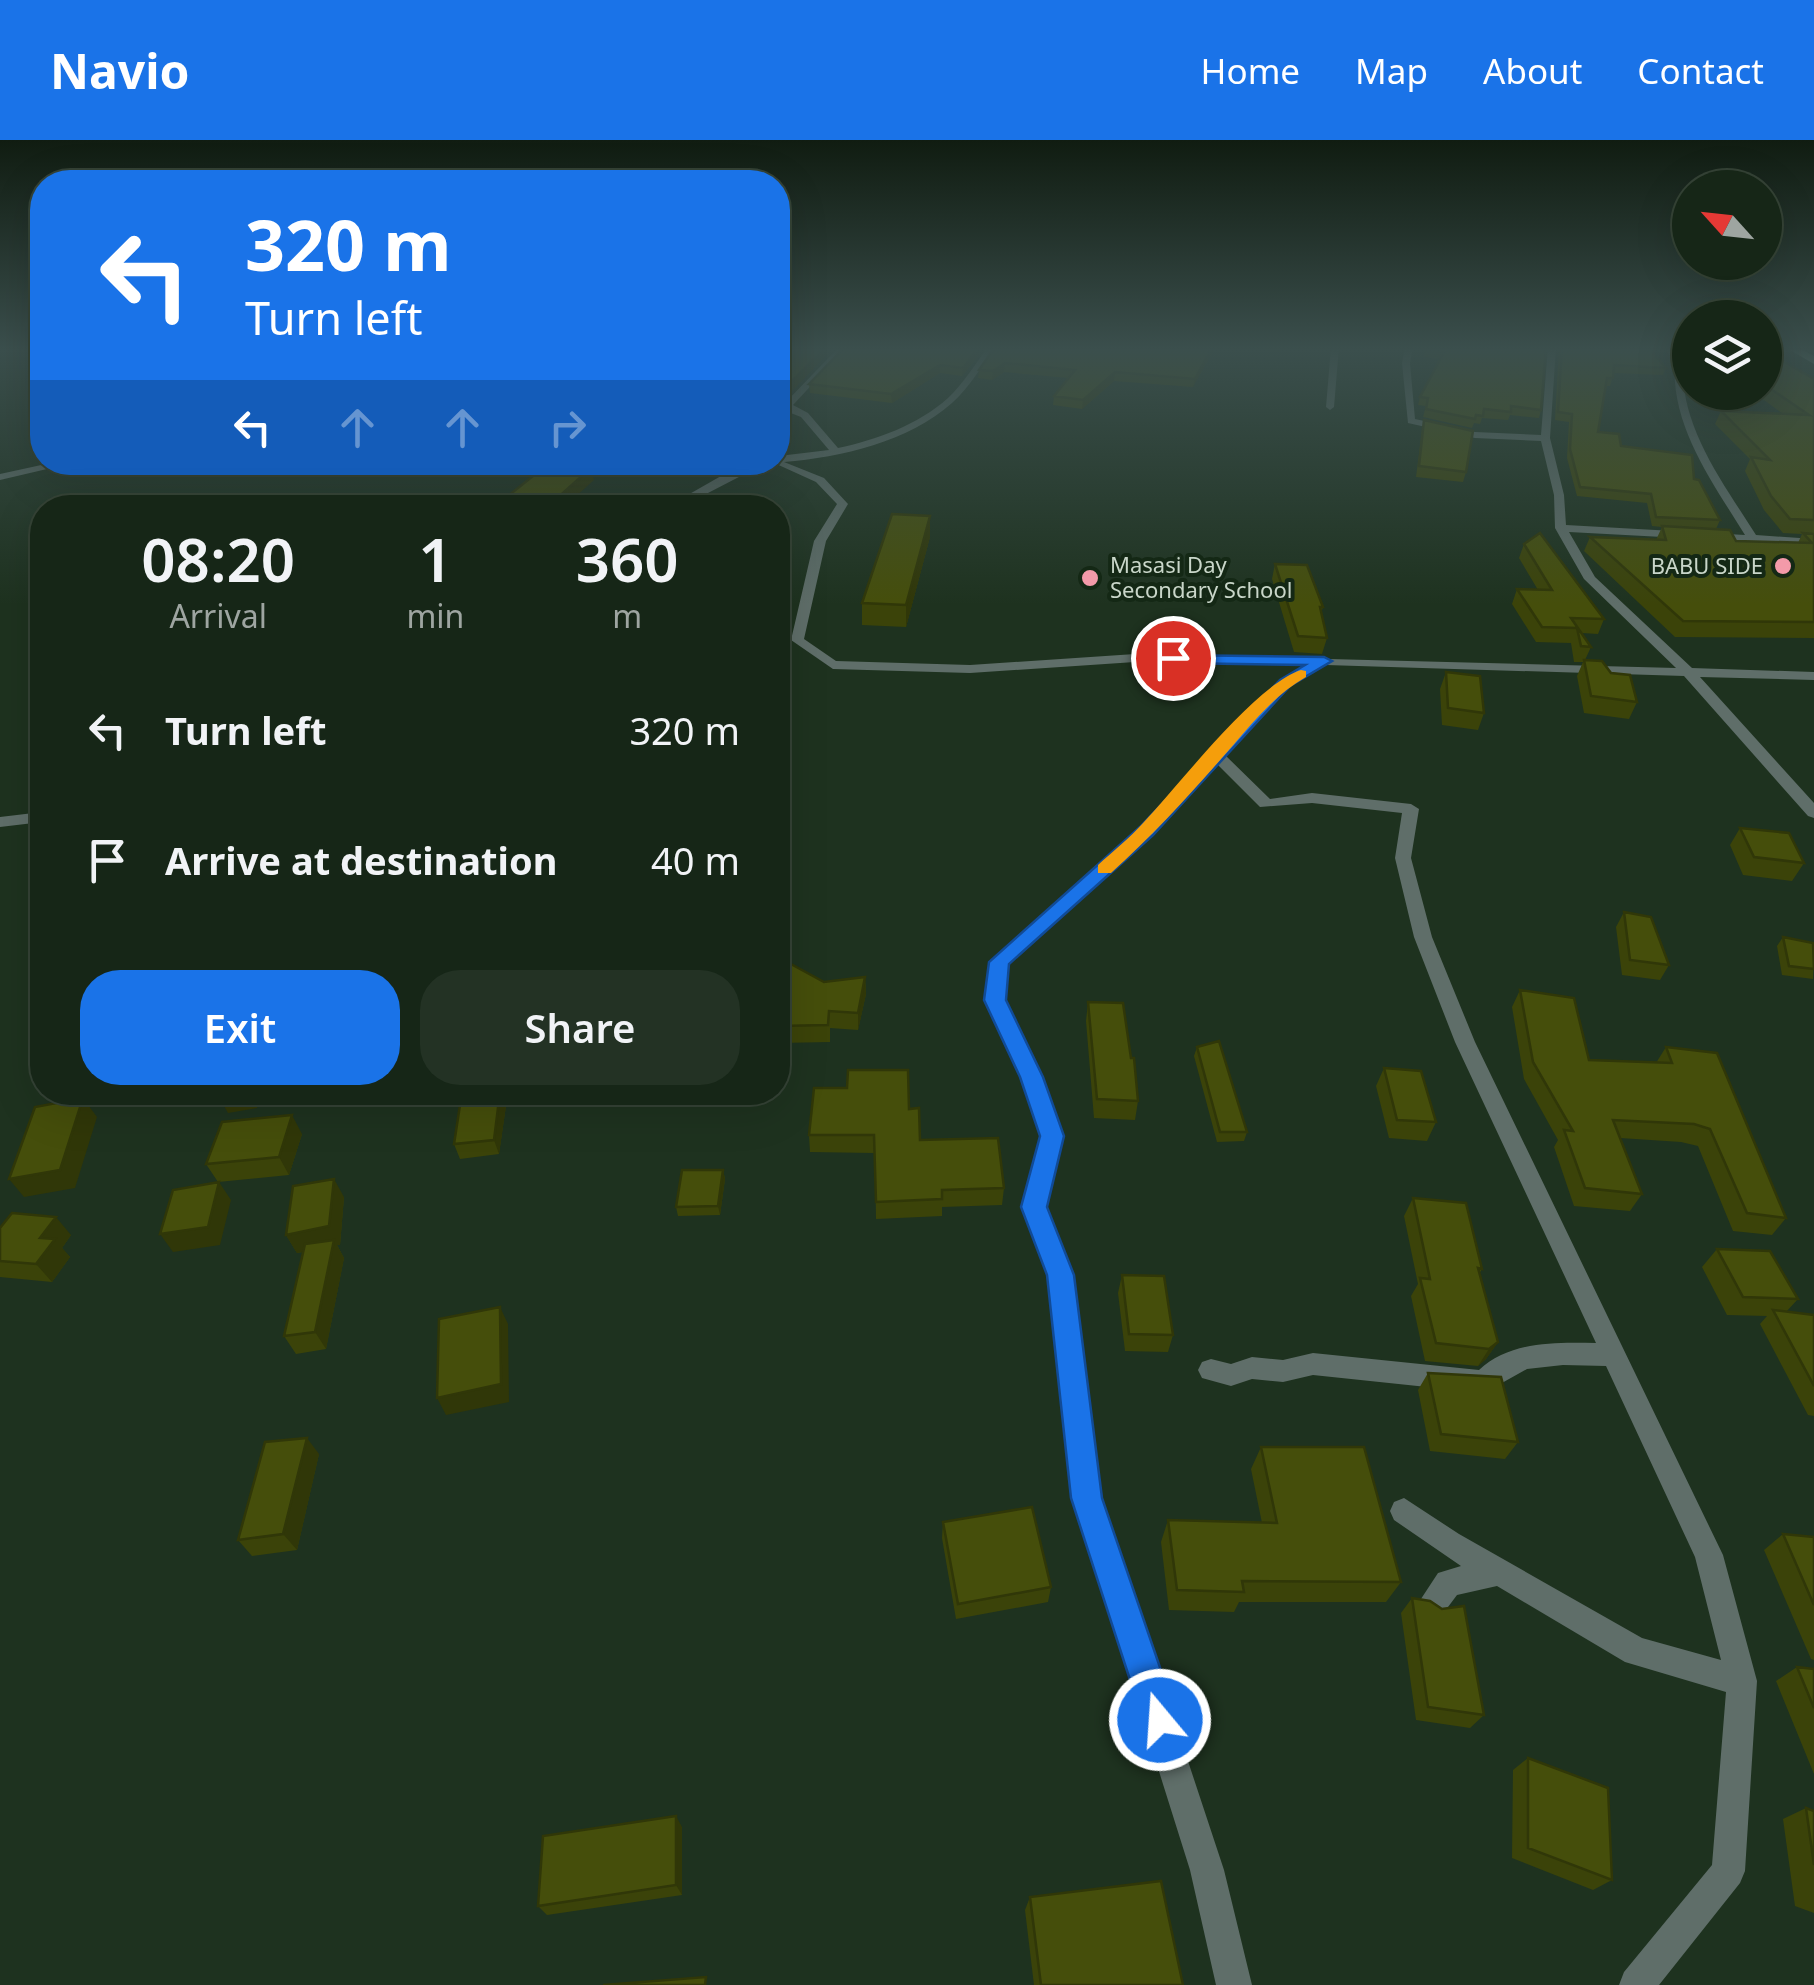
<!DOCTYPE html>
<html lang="en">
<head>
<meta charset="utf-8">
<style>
  :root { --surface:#162617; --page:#233224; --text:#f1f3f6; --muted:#9ea5a1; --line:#354336; --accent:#1a73e8 }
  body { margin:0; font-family:"Noto Sans",sans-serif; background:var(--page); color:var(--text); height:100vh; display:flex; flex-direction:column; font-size:38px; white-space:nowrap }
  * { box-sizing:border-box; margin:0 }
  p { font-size:32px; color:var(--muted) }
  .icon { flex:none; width:55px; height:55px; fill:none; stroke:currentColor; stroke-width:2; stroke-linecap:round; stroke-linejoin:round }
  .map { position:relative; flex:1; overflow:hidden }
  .details { position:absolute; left:30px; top:355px; width:760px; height:610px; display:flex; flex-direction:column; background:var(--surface); border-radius:40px; box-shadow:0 10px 40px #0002,0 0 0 2px var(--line) }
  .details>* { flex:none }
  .top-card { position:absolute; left:30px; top:30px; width:760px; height:305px; border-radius:40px; box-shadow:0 10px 40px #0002,0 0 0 2px var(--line); background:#1a73e8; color:#fff; overflow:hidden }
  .needle { width:65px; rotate:297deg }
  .fabs { position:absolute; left:1672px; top:30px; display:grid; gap:20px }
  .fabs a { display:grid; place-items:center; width:110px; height:110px; border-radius:50%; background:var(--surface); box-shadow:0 10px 40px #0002,0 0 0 2px var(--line); font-size:50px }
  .pin { position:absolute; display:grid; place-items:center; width:85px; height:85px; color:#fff; margin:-42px; border:5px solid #fff; border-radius:50%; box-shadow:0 2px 10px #0007 }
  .me { position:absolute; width:110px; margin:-55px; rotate:342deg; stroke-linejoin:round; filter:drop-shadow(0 0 8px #0008) }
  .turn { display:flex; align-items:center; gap:35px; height:210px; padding:0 50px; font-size:45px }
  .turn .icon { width:130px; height:130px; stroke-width:2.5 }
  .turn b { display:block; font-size:70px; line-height:85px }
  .lanes { display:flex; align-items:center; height:95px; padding:0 50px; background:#0003; justify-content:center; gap:50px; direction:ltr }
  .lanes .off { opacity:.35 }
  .eta { display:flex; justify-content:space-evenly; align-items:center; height:170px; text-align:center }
  .eta b { font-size:60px; font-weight:600; line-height:70px }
  .cta { display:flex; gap:20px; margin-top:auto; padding:20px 50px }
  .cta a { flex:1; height:115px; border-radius:40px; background:var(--accent); color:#fff; font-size:40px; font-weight:600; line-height:115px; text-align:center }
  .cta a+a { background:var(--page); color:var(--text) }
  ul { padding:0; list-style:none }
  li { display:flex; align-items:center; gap:30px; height:130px; padding:0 50px }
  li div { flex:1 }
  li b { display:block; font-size:38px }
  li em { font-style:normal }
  header { display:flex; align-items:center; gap:60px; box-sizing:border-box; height:140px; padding:0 50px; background:var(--accent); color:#fff }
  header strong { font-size:48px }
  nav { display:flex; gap:55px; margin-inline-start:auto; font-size:35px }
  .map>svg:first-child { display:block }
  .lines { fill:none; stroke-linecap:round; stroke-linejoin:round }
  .minor { fill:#5f6e69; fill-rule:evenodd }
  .trunk { fill:#99bcb0; fill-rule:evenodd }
  .wall { fill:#3b4309 }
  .shaded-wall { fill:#303708 }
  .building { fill:#454e0b; stroke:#303708; stroke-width:2.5 }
  .route { fill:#1a73e8; stroke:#114b97; stroke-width:2.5 }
  .slow { fill:#f59e0b }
  .poi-dot { fill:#f39aa9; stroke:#142815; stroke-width:4 }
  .labels { text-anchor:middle; stroke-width:8; stroke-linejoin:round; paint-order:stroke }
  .far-poi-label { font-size:22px; fill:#c9d6c9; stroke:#142815; text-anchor:start }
</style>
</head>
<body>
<header>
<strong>Navio</strong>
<nav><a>Home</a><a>Map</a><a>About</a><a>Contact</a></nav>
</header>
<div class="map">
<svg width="1814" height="1845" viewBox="0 0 1814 1845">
  <rect width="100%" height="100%" fill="#1e321f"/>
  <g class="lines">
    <path class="minor" d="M839,207H847L793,265L808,273L838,308C876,300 918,285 948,258C964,243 975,224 988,207H996C982,225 970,247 952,263C908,302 842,317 784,322L824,338L848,364L826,401L804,499L836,521L970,525L1135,514L1676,528L1584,439L1555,388L1554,355L1541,301L1475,298L1408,283L1402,223L1405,207H1413L1410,223L1415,279L1475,292L1541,295L1548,207H1556L1550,298L1564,355L1566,385L1745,395C1713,343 1670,285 1675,222L1663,207H1671L1683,222C1679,286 1724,344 1756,395L1814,399V405L1569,392L1595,437L1692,528L1814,532V540L1700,537L1814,663V678L1808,676L1684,536L1326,525L1290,546L1225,615L1270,659L1312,653L1411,664L1419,669L1411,718L1432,797L1475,902L1723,1415L1757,1541L1745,1731L1740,1743L1659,1845H1619L1624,1832L1712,1725L1726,1552L1625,1522L1497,1446L1457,1455L1442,1475L1432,1480L1422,1475L1417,1465L1438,1433L1461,1426L1394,1380L1390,1371L1394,1362L1404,1358L1459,1394L1642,1498L1721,1520L1695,1417L1606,1226L1563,1225L1527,1229L1484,1253L1313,1235L1283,1242L1252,1239L1231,1246L1202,1238L1198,1230L1202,1222L1211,1219L1231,1224L1252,1217L1283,1220L1313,1213L1479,1230C1510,1201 1556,1202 1596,1203L1455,902L1414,797L1395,718L1402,673L1312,663L1260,667L1217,624L1152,694L1008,824L1004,860L1041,937L1063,996L1045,1067L1073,1135L1101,1358L1224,1730L1252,1845H1216L1190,1730L1073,1358L1049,1135L1023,1067L1041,996L1021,937L986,860L993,818L1140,688L1280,540L1308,525L1135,522L970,533L833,529L791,500L814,401L837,364L816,342L772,322H778L779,316L829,310L801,277L778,268V262L785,263Z
      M1331,207H1339L1334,267L1330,270L1326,267Z
      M55,322H77L0,340V334Z
      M753,322H768L679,368H665L728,332Z
      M42,672V682L0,687V677Z"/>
    <path class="trunk" d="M1785,207H1797L1814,216V224Z"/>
  </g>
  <path class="wall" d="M778,207H834L792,251L778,249Z
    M845,207H985L962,236L940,233L892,263L810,253L809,244Z
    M995,207H1215L1193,247L1114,241L1082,269L1053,265L1054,256L1068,238L1004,232L992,240L978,238L979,230Z
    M1218,207H1282L1279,212Z
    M1415,207H1546L1541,270L1539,278L1510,275L1508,280L1482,278L1480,284L1474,283L1472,288L1423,277L1426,266L1418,265L1420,257L1440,219L1424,217L1425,210L1416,209Z
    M1559,207H1648L1666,228L1663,235L1614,233L1610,246H1606L1598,292L1621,306L1694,339L1720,380L1716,389L1736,401L1798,403L1802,394L1783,393L1764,370L1745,331L1750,319L1715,284L1721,271L1783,274L1753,252H1765V211L1814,239V498L1675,497L1584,411L1590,397L1656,400L1662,387L1652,386L1647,363L1577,356L1567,318L1569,282L1555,280Z
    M1424,280L1466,332L1463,342L1416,337L1422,290Z
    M930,397L906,487L862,485V463Z
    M1524,404L1604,479L1598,494L1582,493L1591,507L1585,520L1611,533L1637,562L1629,579L1584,573L1577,536L1583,522H1574L1571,503L1536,502L1512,464L1517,449L1538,450L1519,418Z
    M1275,424L1323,467L1321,473L1327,498L1322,514L1294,512L1272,439Z
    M1446,532L1484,573L1478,590L1442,585L1440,549Z
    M1740,688L1804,723L1792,741L1743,735L1730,705Z
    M1624,772L1669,825L1660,840L1622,835L1616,787Z
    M1783,797L1814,808L1813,839L1782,835L1777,806Z
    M778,817L824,842L865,837L866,854L858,890L830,888V902L778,903Z
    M1520,850L1589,920L1656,923L1666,907L1786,1078L1772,1095L1733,1091L1698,1006L1681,1002L1620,998L1642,1054L1630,1071L1574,1066L1554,1007L1558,1000L1524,939L1512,867Z
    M1088,862L1138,961L1135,980L1094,978L1086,881Z
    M1197,907L1247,992L1244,1001L1217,1002L1194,916Z
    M1384,928L1436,982L1427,1001L1389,998L1376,946Z
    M508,952L499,1014L460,1019L454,1004Z
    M909,969L920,1000L1004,1048L1002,1065L942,1067V1076L876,1079L875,1013L810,1012L809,995Z
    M302,994L289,1035L218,1042L206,1024Z
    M723,1030L725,1039L720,1075L678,1076L676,1067Z
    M344,1057L340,1105H337L344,1118L326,1209L296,1214L284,1196L303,1112L297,1113L286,1095Z
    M1413,1058L1482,1129L1479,1134L1498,1202L1486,1219L1478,1226L1425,1221L1411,1156L1418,1144L1404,1076Z
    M0,1088L71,1095L62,1108L70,1117L52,1142L0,1137Z
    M1717,1109L1798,1159L1786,1172L1814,1175V1276L1808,1275L1760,1184L1767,1176L1727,1175L1702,1127Z
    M1122,1135L1173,1195L1168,1212L1125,1211L1118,1153Z
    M1428,1233L1518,1302L1505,1319L1430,1311L1418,1250Z
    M1261,1307L1401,1442L1386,1462H1239L1234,1472L1169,1470L1161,1402L1168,1380L1262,1383L1251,1329Z
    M319,1314L297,1410L252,1416L238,1400Z
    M943,1382L1051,1447L1048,1462L956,1479L942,1398Z
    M1783,1394L1814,1397V1520L1811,1519L1764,1410Z
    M1412,1458L1484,1575L1470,1588L1416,1580L1401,1473Z
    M1797,1527L1814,1529V1634L1776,1541Z
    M1528,1618L1612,1740L1593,1750L1512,1718L1513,1630Z
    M1806,1668L1814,1671V1773L1795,1766L1783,1679Z
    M682,1687V1755L547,1775L538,1766Z
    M1030,1757L1183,1845H1034L1025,1770Z"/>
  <path class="shaded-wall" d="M826,207H834L792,251L791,242Z
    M979,207H985L962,236L963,228Z
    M1212,207H1215L1193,247L1195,239Z
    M1005,223L1004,232L992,240L993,231Z
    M940,225V233L892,263L891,254Z
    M1115,232L1114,241L1082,269L1083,260Z
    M591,328L594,340L563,368H546Z
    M930,376V397L906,487V465Z
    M865,837L866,854L858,890V873Z
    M253,952H260L257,968L228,973L223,964Z
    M500,952H508L499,1014L494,1000Z
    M83,958L97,977L75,1048L24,1057L9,1039Z
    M292,975L302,994L289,1035L279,1017Z
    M723,1030L725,1039L720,1075L718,1066Z
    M334,1039L344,1057L340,1105H337L344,1118L326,1209L315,1192L333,1106L297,1113L286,1095Z
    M219,1042L231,1060L220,1105L173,1112L160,1094Z
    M56,1077L71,1095L62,1108L70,1117L52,1142L36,1124L40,1098Z
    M500,1167L508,1184L509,1262L446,1275L437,1258Z
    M1498,1202L1486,1219L1478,1226L1489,1209Z
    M307,1298L319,1314L297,1410L283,1394Z
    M676,1676L682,1687V1755L676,1745Z"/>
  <path class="building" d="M778,207H826L791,242L778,240Z
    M845,207H979L963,228L940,225L891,254L809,244Z
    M995,207H1212L1195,239L1115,232L1083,260L1054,256L1075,230L1005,223L993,231L979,230Z
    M1426,207H1546L1541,270L1511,266V272L1484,269L1483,276L1476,275L1475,279L1426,269L1428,258L1420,257L1444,212L1426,210Z
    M1562,207H1648L1666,228L1614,225L1613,238H1607L1598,292L1619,294L1621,306L1692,315L1694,339L1699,340L1720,380L1656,377L1651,354L1580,347L1570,309L1572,274L1558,272Z
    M1765,211L1814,239V380L1790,379L1771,356L1751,317L1770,320L1721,271L1809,275L1765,245Z
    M1424,280L1473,291L1466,332L1419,326Z
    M548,324L591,328L546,368H493Z
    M892,374L930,376L906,465L862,463Z
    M1662,386L1730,390L1736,401L1812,403L1803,393L1814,394V482L1683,481L1590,397L1666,400Z
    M1540,393L1604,479L1571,478L1591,507L1581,506L1577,488L1542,487L1517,449L1552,450L1524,404Z
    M1275,424L1307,425L1323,467H1320L1327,498L1298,496Z
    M1584,520L1602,521L1611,533L1630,535L1637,562L1591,556Z
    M1446,532L1480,536L1484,573L1448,568Z
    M1740,688L1789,693L1804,723L1754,717Z
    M1624,772L1651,777L1669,825L1630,820Z
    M1783,797L1813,803L1814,829L1789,826Z
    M778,817L824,842L865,837L858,873L829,871L828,885L778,886Z
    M1520,850L1574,858L1589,920L1672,923L1666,907L1717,913L1786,1078L1747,1073L1710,989L1694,984L1613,980L1642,1054L1585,1048L1564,990L1573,991L1533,922Z
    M1088,862L1123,863L1131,918H1134L1138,961L1097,959Z
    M1219,901L1247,992H1220L1197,907Z
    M1384,928L1421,931L1436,982L1397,980Z
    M848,930H908L909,969L919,968L920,1000L998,998L1004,1048L942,1050V1059L876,1062L874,995H809L814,948H847Z
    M225,952H253L251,959L223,964Z
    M462,952H500L494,1000L454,1004Z
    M83,958L60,1030L9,1039L35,967Z
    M292,975L279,1017L206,1024L222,982Z
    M682,1030H723L718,1066L676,1067Z
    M334,1039L329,1086L286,1095L293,1046Z
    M219,1042L208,1087L160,1094L173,1050Z
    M1413,1058L1466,1063L1482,1129L1478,1128L1498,1202L1489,1209L1436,1203L1420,1138L1430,1139Z
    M12,1073L56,1077L40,1098L55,1099L36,1124L0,1121V1088Z
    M334,1100L315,1192L284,1196L305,1104Z
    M1717,1109L1770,1111L1798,1159L1743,1157Z
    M1122,1135L1164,1136L1173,1195L1129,1194Z
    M500,1167L501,1244L437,1258L439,1179Z
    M1773,1170L1814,1175V1246Z
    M1428,1233L1501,1237L1518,1302L1441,1294Z
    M307,1298L283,1394L238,1400L265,1302Z
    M1261,1307H1364L1401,1442L1242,1441L1244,1452L1177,1450L1168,1380L1277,1383Z
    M1032,1367L1051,1447L958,1464L943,1382Z
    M1783,1394L1814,1397V1465Z
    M1412,1458L1430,1461L1442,1469L1464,1466L1484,1575L1428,1567Z
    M1797,1527L1814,1529V1568Z
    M1528,1618L1608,1648L1612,1740L1528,1708Z
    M1806,1668L1814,1671V1725Z
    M676,1676V1745L538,1766L543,1696Z
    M1161,1741L1183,1845H1041L1030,1757Z
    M706,1837L705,1845H603Z"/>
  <linearGradient id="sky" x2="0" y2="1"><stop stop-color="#101c11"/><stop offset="0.45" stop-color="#3b4f4d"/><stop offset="1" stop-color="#3b4f4d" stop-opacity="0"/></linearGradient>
  <rect width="1814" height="465" fill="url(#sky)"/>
  <path class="route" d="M1168,515L1324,517L1332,521L1290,546L1153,695L1009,824L1006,860L1043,937L1064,996L1047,1067L1074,1135L1102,1358L1178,1580L1173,1593L1160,1598L1148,1593L1143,1580L1071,1358L1047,1135L1021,1067L1040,996L1020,937L984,860L989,822L1140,687L1280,540L1305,525L1173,523L1168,522Z"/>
  <path class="slow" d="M1301,530L1306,531V537C1272,556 1247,590 1221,619C1186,659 1151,697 1111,733H1098V725C1113,711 1130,698 1144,682C1180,644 1255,545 1301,530Z"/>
  <g class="poi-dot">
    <circle cx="1783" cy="426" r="10"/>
    <circle cx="1090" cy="438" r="10"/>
  </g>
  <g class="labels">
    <g class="far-poi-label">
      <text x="1110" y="433">Masasi Day<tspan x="1110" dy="25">Secondary School</tspan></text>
      <text x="1763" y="434" text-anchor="end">BABU SIDE</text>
    </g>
  </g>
</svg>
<div class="fabs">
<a><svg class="needle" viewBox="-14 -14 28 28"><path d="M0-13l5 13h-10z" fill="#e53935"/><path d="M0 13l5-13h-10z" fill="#9ea5a1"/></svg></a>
<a><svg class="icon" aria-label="layers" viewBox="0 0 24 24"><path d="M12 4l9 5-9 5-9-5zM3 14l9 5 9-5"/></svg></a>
</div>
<div class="pin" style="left:1173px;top:518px;background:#d93025"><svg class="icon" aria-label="arrive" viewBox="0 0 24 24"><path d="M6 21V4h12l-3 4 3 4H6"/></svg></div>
<svg class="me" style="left:1160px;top:1580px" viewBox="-20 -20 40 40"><circle r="17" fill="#1a73e8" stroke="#fff" stroke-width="3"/><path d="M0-11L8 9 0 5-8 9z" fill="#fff"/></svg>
<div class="top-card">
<div class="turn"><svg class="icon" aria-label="left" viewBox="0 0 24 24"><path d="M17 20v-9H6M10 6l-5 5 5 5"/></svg><div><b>320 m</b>Turn left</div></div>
<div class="lanes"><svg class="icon" aria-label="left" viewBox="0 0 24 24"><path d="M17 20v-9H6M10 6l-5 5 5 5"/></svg><svg class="icon off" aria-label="ahead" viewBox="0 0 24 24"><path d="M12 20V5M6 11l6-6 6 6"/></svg><svg class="icon off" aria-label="ahead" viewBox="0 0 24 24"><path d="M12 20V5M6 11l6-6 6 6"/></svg><svg class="icon off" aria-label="right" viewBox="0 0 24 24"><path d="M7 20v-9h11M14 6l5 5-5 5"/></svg></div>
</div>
<section class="details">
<div class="eta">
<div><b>08:20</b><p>Arrival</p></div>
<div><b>1</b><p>min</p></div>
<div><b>360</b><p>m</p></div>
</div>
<ul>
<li><svg class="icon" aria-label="left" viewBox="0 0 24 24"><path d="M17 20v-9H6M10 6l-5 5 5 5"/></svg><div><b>Turn left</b></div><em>320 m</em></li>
<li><svg class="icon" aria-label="arrive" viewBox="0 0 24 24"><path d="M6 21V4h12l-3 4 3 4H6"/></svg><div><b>Arrive at destination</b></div><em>40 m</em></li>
</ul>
<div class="cta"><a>Exit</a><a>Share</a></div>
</section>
</div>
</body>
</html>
